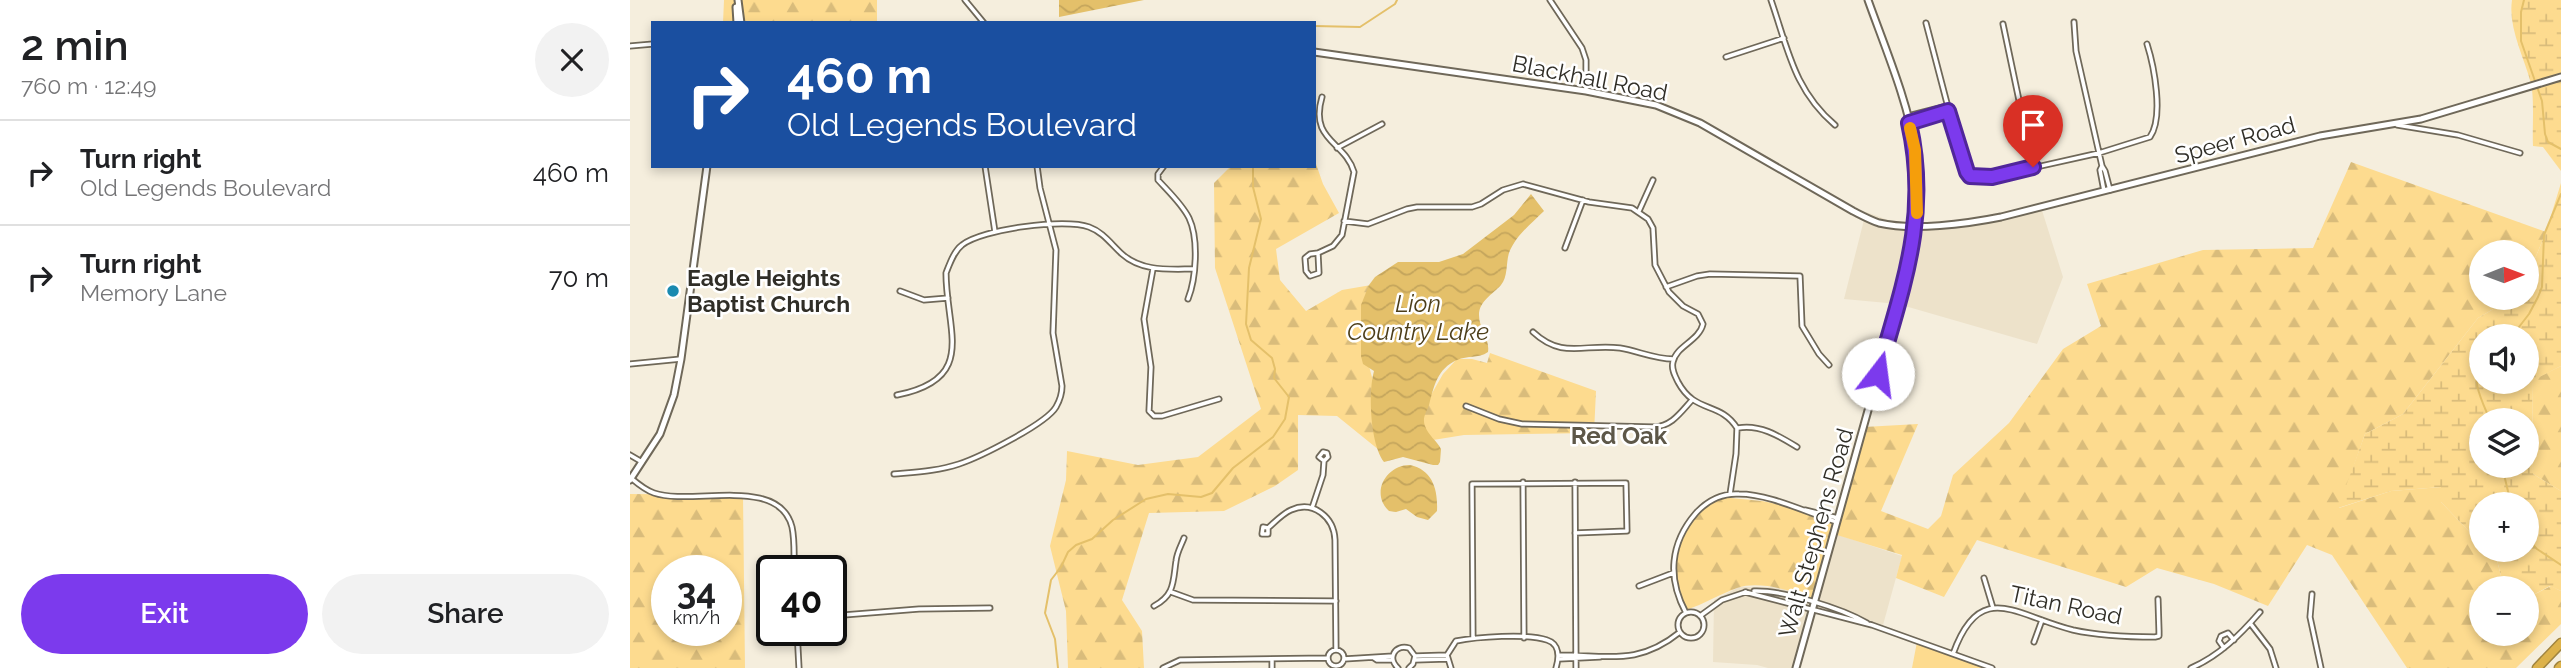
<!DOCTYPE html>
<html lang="en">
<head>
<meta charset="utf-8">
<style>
  :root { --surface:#fff; --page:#f2f2f2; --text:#202124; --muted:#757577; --line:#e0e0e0; --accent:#7c3aed }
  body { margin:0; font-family:Raleway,sans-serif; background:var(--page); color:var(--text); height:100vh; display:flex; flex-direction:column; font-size:26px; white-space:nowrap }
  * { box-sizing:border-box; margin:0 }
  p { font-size:23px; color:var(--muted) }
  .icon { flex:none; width:38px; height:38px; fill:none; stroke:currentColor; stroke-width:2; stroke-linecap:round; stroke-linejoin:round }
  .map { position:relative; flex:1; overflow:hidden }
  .panel { display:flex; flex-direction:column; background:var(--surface); width:630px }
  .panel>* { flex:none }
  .top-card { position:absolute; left:21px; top:21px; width:665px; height:147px; border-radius:0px; box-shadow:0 4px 10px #0003; background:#1a4fa0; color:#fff; overflow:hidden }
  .needle { width:46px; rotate:89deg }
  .buttons { position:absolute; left:1839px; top:240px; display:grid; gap:14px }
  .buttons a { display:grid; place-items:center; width:70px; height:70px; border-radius:50%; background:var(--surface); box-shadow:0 4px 10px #0003; font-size:35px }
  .speed { position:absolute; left:21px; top:555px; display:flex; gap:14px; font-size:35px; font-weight:700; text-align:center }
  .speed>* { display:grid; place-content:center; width:91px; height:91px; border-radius:50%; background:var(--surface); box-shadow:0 4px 10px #0003; line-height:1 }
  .speed small { font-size:18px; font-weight:400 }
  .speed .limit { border:4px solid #111; border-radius:10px; background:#fff; color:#111 }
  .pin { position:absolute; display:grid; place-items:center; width:60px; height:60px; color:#fff; margin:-72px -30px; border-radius:50% 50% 50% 0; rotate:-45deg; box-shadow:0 0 7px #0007 }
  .pin .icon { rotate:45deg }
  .me { position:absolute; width:77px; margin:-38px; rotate:15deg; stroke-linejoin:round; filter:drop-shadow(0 0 5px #0008) }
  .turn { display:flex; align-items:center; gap:24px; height:147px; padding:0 21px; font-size:32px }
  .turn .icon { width:91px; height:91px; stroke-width:2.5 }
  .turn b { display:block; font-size:49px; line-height:60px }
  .round { display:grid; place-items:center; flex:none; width:74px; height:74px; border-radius:37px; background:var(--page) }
  .overview { display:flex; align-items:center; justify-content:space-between; height:119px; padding:0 21px }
  h1 { font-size:42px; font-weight:600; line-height:52px }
  .action { display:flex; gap:14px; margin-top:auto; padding:14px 21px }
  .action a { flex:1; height:80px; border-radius:42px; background:var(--accent); color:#fff; font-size:28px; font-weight:600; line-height:80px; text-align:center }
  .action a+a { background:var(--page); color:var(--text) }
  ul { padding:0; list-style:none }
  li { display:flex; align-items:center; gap:21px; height:105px; padding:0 21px; border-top:2px solid var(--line) }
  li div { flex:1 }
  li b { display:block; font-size:26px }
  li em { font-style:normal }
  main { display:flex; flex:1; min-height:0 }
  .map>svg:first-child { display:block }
  .built { fill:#ede2ca }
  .forest { fill:url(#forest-firs); fill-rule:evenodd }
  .wetland { fill:url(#wetland-marsh); fill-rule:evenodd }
  .park { fill:#fddb8f }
  .water { fill:url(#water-waves) }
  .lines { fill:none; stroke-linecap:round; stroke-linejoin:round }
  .stream { stroke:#e4c06a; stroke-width:2 }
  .street-casing { stroke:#6f6859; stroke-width:7 }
  .secondary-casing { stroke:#6f6859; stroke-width:9 }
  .highway-casing { stroke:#a0843e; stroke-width:11 }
  .street { stroke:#fff; stroke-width:3.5 }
  .secondary { stroke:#fff; stroke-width:5 }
  .highway { stroke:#ddb24a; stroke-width:8 }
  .route-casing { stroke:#51269a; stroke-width:18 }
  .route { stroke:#7c3aed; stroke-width:12 }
  .slow { stroke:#f59e0b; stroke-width:12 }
  .poi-dot { fill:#1a8ab0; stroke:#fff; stroke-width:2.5 }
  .labels { text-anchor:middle; stroke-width:5; stroke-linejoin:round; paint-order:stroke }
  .street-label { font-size:23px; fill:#302e27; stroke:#fff }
  .poi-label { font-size:23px; font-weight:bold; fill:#302e27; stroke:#fff; text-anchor:start }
  .water-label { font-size:24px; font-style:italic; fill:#4d3e19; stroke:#fff }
  .neighbourhood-label { font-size:24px; font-weight:bold; fill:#5d5748; stroke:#fff }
</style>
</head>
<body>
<main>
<section class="panel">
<div class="overview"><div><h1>2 min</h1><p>760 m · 12:49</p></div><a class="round"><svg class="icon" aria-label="close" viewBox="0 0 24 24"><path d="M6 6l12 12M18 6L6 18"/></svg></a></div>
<ul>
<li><svg class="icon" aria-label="right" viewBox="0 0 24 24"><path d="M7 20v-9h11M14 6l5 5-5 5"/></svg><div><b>Turn right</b><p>Old Legends Boulevard</p></div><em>460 m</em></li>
<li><svg class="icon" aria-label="right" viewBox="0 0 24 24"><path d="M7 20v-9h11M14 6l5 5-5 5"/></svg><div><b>Turn right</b><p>Memory Lane</p></div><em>70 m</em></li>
</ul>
<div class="action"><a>Exit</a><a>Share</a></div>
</section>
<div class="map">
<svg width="1931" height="668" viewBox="0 0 1931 668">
  <defs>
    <pattern id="forest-firs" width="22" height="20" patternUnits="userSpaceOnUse" patternTransform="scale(1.75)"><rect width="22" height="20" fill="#fddb8f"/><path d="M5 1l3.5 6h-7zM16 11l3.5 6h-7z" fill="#d9bc7b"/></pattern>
    <pattern id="wetland-marsh" width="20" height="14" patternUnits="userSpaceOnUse" patternTransform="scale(1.75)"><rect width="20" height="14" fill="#fddb8f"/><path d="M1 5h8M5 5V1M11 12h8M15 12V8" fill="none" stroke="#d9bc7b"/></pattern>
    <pattern id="water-waves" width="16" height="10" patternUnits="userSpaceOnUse" patternTransform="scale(1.75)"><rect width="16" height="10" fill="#e4c06a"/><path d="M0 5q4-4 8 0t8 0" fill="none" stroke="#c4a55c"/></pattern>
  </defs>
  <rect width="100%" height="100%" fill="#f5eedd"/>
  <path class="built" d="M1410,204L1433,277L1407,344L1268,304L1214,299L1236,212L1288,231Z
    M1206,534L1272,556L1253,625L1179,605L1163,668H1138L1127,665L1083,662L1084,600L1109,587H1151L1188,600Z"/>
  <path class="forest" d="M94,0H247V23H93Z
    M684,158L693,184L709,213L646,249L650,280L676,311L712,290L747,284L739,366L750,407L749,450L707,416L668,415V470L645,486L594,511L519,513L492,600L512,631L514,668H438L436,611L420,546L436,480L437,451L508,465L568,457L631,409L585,268L584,183L601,166H684Z
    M1721,162L1916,232L1904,261L1897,270V252H1852V298H1877L1872,304L1848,318L1773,414L1735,434L1709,508L1761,491L1811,487V502L1851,544L1852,550H1857L1867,560L1874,588H1852V634H1897V598L1921,586L1931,591V624L1886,668H1777L1702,555L1677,545L1638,606L1584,584L1527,568L1496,587L1347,540L1314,597L1266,578L1272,555L1207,535L1188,600C1165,592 1131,580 1107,588C1090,594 1074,604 1056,610C1028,558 1045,529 1090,497L1132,501L1209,517L1234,427L1288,424L1251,511L1298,529L1311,516L1323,475L1379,423L1433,349L1471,326L1457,284L1573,250L1683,248Z
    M860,353L966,391L964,433L834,435L797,441L789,416L813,374L827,359H842L857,363Z
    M1931,366V491L1903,474L1902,380Z
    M0,494L113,495L115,668H0ZM37,570H96V630H37Z"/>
  <path class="wetland" d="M1882,0H1931V171L1913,147L1903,146C1902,129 1905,94 1900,80C1893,55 1878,27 1882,0Z
    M1931,183V366L1902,381L1903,474L1931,491V591L1920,586L1897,598V588H1874L1867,560L1857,550H1897V504H1852L1851,544L1811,502V487L1761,491L1708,508L1735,434L1773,414L1848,318L1872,304L1877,298H1897V270L1904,261L1916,232ZM1852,336H1897V382H1852ZM1852,420H1897V466H1852Z"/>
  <path class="park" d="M1287,642L1357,668H1282Z"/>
  <path class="water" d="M429,0H514L429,17Z
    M901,194L914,211C901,224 886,235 879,253C876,262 878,277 871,285C863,294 849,301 849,315C849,329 860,338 858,352C848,359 838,355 827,360C807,369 804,386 799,405C796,413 792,418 795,426C798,435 807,441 811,449L810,462L808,465H803L773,457L754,462C740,444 738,392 744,371L733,364L731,356V305L739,285L745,277L768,262H809L833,254L884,215Z
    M780,465C803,470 808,490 807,511L798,520L787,517L776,509L766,512L759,511C740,493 756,465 780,465Z"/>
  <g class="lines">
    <path class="stream" d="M1894,0L1891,12V41L1912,101L1915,134L1918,142L1931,149
      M684,26L730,27L765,4L767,0
      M1882,336L1899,314L1908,297L1912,287L1914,235L1931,194
      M1852,360C1839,378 1852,401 1860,420
      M1872,466L1881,504
      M1897,539L1907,549L1931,565
      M428,668L425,639L415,613L421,580L431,567L438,552L446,545L462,539L483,520L516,499L538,494L571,497L582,493L603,468L643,437L655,419L659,397L644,378L645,369L642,358L621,340L616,324L619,268L631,219L623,187V166"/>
    <g class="street-casing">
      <path id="street" d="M335,0L354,23
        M920,0L952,48L956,60V91
        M1141,0C1158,49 1164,90 1205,125
        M1444,22L1446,51L1472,166L1475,171L1480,190
        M1296,23L1319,111L1337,172L1346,177H1362L1469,153L1520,137C1534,117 1524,66 1517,44
        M1373,24L1403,167
        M0,46L23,44
        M1096,57L1154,38
        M1278,116L1317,106
        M1280,122L1319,111
        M1767,125L1828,135L1890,153
        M707,148L752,124
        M355,166L365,232
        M534,166L528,174V180C539,192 552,204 559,218C569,239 566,279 558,299
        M1472,166L1470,170L1474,191
        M1009,211L1023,180
        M714,221L738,224L777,209L787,207H842L851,204L873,190L893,184L959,202L1002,208L1018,219L1023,228L1025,265L1039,292L1053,306L1068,314L1073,324C1069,341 1046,346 1043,362C1041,369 1045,376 1048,382C1065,414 1090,401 1107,428L1106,454L1100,494
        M935,248L953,200
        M688,253L680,254L675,258L676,271L680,276L689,273L688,253L703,246L712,235L724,172C715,141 679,141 692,97
        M523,269L514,319L521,367L519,411L524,416H532L589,399
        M1036,287L1067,276L1080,274L1170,276L1172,326L1189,354L1199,365
        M270,291L294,300L318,298
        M903,332C933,360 955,343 990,348C1008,351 1025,359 1043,359
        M0,364L51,359
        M267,395C348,379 316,331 316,273C320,263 324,251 332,245C352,229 435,218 459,227C473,232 481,244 492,254C512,272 539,269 564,269
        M836,406L869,419L892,424L1024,427C1042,426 1050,413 1062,400
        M1108,428C1130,424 1149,436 1167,447
        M0,455L12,462
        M264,474C286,472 308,471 329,464C350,457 416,424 426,407C430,400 432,393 432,386L423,333L426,250L410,188L407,166
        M1,478C8,484 15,490 24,493C62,506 149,475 162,527C165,541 164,557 164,570
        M893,482L894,638
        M945,482L946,668
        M682,508L693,475L694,461L698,457L697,453L693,452L689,457L694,461
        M1175,510L1208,518
        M638,528V534H632L633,527L638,528C645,522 652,514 661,510C683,500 704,517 705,540L706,650
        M1354,578L1363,608
        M1009,586L1043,573
        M1124,591C1153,590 1211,608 1237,623
        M541,592L563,600L706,601
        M1115,592L1242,625L1362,668
        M1682,594L1680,617L1691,668
        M524,606C545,595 543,581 546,561C547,552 551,546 554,538
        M1048 625a13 13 0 1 1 26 0a13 13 0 1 1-26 0Z
        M1056,613C1037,578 1040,543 1066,513C1077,501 1091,493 1109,494C1140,494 1177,513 1207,522
        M201,616L289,609L360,608
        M1070,616L1092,600L1116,592
        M1620,623L1640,649L1646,668
        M167,630L169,668
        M843,638L842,484L996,483L997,531L945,533
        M1404,642L1412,620
        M1594,648L1589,641L1591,636L1598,633L1604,640
        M698 658a8 8 0 1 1 16 0a8 8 0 1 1-16 0Z
        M1323,654C1350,578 1386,616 1443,630C1470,636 1497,637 1525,637L1529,636V631L1528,599
        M929,655C979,655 1008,666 1050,632
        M785,656L817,655
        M744,658L747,660H762
        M642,659V668
        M714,659L763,656
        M929,659L970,657
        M785,660L817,659
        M533,668L550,660L698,658
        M768,668C757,658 765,644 779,648L785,656L783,664L779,668
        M821,668L817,655L826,641C846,637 898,633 917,640C930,644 929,658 926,668
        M1561,668C1589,656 1610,635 1630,612"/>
    </g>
    <g class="secondary-casing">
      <path id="secondary" d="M108,0L111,23
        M106,7L107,23
        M684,52L956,91L1026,105L1070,123L1223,211C1231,215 1240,220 1249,223C1283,231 1336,224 1371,217L1690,136L1791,119L1931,77
        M0,480L30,434L44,395L51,359L77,166
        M1166,668L1282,253C1288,219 1289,185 1285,150C1279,104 1254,45 1238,0"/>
    </g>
    <g class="highway-casing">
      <path id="highway" d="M1907,668L1931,643
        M1929,668L1931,666"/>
    </g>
    <use href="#street" class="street"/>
    <use href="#secondary" class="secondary"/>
    <use href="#highway" class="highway"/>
  </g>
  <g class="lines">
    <g class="route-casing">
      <path id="route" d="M1248,374C1273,285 1300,216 1279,123L1318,111L1337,172L1340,176L1362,177L1403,167"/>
    </g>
    <use href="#route" class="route"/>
    <path class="slow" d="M1280,128L1285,150L1287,213"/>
  </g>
  <circle class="poi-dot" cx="43" cy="291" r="7"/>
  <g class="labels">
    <g class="street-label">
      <text transform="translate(960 78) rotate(11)" y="8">Blackhall Road</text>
      <text transform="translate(1605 140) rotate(-15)" y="8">Speer Road</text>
      <text transform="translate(1186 533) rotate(-74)" y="8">Walt Stephens Road</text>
      <text transform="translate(1436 605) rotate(12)" y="8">Titan Road</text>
    </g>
    <g class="poi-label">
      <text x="57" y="286">Eagle Heights<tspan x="57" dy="26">Baptist Church</tspan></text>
    </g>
    <g class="water-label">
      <text x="788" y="312">Lion<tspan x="788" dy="28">Country Lake</tspan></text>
    </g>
    <g class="neighbourhood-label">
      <text x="989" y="444">Red Oak</text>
    </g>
  </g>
</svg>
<div class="buttons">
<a><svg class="needle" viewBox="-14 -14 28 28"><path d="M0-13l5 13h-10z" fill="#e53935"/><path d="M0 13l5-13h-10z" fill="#757577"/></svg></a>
<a><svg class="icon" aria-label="sound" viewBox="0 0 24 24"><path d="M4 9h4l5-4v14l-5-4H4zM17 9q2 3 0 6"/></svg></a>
<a><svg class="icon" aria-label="layers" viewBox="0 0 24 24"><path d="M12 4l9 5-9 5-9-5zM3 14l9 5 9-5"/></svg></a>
<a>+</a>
<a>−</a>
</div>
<div class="speed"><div>34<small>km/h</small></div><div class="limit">40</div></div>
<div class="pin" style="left:1403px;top:167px;background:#d93025"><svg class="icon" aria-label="arrive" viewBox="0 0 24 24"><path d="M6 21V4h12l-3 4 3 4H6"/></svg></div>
<svg class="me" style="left:1248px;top:374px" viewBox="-20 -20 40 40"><circle r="19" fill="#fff"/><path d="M0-13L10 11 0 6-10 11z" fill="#7c3aed"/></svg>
<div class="top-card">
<div class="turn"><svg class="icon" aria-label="right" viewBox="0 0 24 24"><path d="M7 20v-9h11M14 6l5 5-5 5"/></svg><div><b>460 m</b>Old Legends Boulevard</div></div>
</div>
</div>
</main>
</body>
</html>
